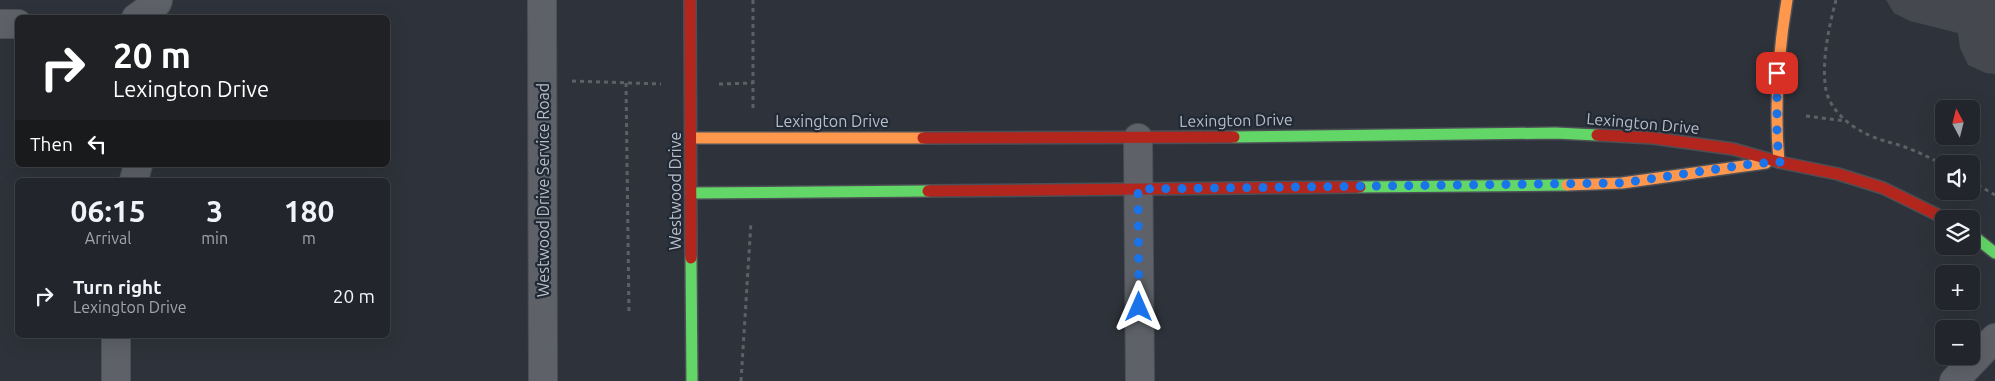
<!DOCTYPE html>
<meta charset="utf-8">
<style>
body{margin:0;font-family:Ubuntu,sans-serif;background:#2a2e34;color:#f1f3f6;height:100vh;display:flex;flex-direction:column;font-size:19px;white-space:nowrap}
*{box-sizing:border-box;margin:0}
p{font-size:16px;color:#a2a5a9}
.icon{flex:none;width:28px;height:28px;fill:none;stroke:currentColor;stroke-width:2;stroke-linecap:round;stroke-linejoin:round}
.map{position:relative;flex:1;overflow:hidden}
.side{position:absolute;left:15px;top:178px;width:375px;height:160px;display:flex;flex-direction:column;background:#22262c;border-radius:8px;box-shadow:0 5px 20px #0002,0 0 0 1px #3f4348}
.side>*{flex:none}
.guide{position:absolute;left:15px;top:15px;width:375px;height:152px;border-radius:8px;box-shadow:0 5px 20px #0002,0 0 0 1px #3f4348;background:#202124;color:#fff;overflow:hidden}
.needle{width:32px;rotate:353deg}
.controls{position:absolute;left:1935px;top:100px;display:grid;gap:10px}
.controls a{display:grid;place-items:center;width:45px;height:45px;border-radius:8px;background:#22262c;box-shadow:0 5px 20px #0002,0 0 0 1px #3f4348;font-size:25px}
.pin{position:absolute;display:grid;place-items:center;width:42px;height:42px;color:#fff;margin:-21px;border-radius:10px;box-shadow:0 2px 8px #0006}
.me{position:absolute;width:55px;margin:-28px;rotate:0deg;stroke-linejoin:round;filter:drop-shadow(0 0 4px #0008)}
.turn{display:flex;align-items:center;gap:18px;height:105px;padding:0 15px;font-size:22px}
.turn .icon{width:65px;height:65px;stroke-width:2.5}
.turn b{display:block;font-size:35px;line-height:42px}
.then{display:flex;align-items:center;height:48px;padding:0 15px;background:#0003;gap:10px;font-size:19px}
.eta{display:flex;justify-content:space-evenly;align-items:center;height:85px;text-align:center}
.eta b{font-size:30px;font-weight:700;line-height:35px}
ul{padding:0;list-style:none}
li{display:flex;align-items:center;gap:15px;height:65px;padding:0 15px}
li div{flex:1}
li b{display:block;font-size:19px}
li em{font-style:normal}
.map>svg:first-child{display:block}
.building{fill:#45494f}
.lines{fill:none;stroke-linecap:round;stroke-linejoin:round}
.street-casing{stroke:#4c4f55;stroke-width:30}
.fast-casing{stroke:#4c4f55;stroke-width:14}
.slow-casing{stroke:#4c4f55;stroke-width:14}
.jam-casing{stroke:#4c4f55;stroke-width:14}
.path{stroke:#5c6166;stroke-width:3;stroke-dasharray:4 4;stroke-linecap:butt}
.street{stroke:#5e6268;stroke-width:28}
.fast{stroke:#63d668;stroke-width:11}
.slow{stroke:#ff974d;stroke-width:11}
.jam{stroke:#b3261e;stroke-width:11}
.route{stroke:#1a73e8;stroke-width:9;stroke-dasharray:0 16.2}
.labels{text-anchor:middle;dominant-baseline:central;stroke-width:4.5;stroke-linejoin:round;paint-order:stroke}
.street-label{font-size:16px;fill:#b9bfca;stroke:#212935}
</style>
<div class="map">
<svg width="1995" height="381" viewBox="0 0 1995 381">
<rect width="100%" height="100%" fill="#2e333b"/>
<path class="building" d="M1886 0H1995V74L1986 73 1968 65 1960 48 1958 33 1910 21 1894 13Z"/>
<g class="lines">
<defs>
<path id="street" d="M542 0 543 381
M136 18 157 3 158 0
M0 24H18
M1138 138 1140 381
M134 180 138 165
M116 381V335
M1954 381 1995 338"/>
<path id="fast" d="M1234 137 1555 133 1597 135
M1360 187 1567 185
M691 193 928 191
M1971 234 1995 253
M691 258 692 381"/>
<path id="slow" d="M691 138H923
M1779 162C1774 107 1778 54 1787 0
M1567 185 1622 183 1766 163"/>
<path id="jam" d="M690 0 691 258
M1597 135 1653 138 1733 149 1779 162 1838 174 1883 188 1946 219
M923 138 1234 137
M928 191 1360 187"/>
</defs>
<use href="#street" class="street-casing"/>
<use href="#fast" class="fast-casing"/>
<use href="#slow" class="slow-casing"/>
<use href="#jam" class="jam-casing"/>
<path class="path" d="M753 0V108
M1836 0C1829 26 1821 63 1826 90 1830 109 1847 124 1863 132 1875 139 1889 142 1902 146 1917 151 1930 158 1944 165
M572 81 661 84
M626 83 629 315
M719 84 753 83
M1806 116 1845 121
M1971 181 1995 195
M741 381 751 222"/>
<use href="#street" class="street"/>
<use href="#fast" class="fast"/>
<use href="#slow" class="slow"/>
<use href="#jam" class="jam"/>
</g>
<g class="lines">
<path class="route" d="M1139 307 1138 189 1622 183 1751 164 1780 162 1777 140V73"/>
</g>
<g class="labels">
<g class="street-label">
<text transform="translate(1236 120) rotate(-1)">Lexington Drive</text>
<text x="832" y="121">Lexington Drive</text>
<text transform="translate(1643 123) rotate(5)">Lexington Drive</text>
<text transform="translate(543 190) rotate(-90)">Westwood Drive Service Road</text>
<text transform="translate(675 191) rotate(-90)">Westwood Drive</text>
</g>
</g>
</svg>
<div class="controls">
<a><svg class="needle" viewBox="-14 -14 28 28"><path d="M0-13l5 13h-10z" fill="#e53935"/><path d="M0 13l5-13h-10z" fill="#a2a5a9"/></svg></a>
<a><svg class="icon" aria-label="sound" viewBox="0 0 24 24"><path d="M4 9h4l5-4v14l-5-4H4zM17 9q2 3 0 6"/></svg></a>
<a><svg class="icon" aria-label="layers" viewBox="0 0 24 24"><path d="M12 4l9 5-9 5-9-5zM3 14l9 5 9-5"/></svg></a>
<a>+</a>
<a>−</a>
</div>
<div class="pin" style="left:1777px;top:73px;background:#d93025"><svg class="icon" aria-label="arrive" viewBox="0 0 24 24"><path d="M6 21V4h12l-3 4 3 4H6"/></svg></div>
<svg class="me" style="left:1139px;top:307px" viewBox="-20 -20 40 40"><path d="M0-17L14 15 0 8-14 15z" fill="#1a73e8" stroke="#fff" stroke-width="4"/></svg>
<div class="guide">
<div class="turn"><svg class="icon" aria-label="right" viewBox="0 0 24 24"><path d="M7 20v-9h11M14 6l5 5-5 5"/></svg><div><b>20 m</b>Lexington Drive</div></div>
<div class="then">Then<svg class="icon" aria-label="left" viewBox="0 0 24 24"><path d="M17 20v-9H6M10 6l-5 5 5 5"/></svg></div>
</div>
<section class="side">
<div class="eta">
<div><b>06:15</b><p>Arrival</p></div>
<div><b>3</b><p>min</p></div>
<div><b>180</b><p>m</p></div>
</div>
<ul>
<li><svg class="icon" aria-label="right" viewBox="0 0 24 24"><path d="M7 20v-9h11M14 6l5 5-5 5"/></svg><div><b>Turn right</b><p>Lexington Drive</p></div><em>20 m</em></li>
</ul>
</section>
</div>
